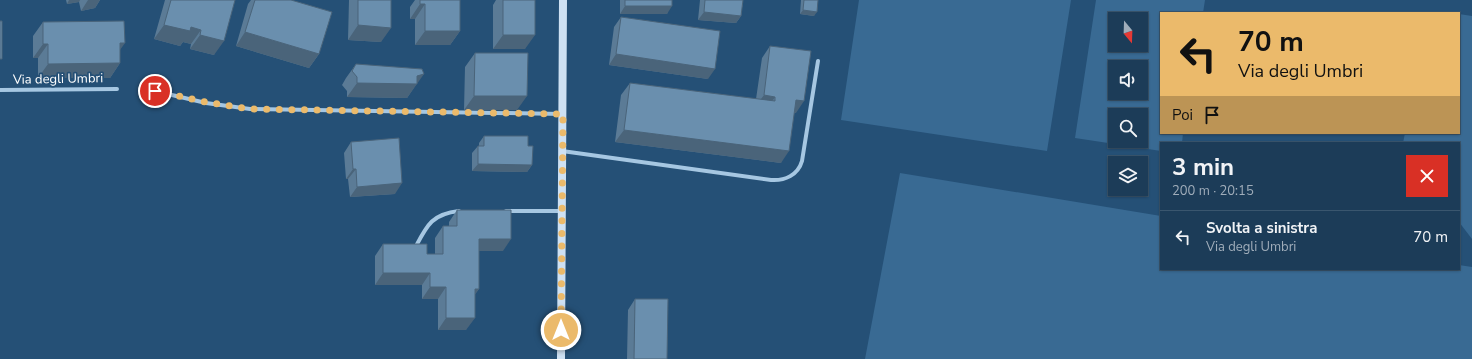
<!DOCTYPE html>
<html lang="it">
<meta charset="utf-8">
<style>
body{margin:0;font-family:"Nunito Sans",sans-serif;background:#294761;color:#f1f3f6;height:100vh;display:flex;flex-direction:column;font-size:15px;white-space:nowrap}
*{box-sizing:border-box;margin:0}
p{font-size:13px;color:#a0adba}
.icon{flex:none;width:22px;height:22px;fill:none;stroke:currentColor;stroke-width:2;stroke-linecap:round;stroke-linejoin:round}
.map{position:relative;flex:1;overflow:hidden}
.side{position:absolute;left:1160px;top:142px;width:300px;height:128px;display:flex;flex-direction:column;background:#1c3c58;border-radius:0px;box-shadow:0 1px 3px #0004,0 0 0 1px #3a566e}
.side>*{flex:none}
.top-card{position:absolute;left:1160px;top:12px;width:300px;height:122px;border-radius:0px;box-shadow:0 1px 3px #0004,0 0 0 1px #3a566e;background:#ebba6b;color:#111;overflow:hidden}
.needle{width:26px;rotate:161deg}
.buttons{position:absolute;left:1108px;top:12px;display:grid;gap:8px}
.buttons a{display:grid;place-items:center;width:40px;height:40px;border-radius:0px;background:#1c3c58;box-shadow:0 1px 3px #0004,0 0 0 1px #3a566e;font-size:20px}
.pin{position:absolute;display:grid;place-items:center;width:34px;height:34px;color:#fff;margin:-17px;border:2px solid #fff;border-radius:50%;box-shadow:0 1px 4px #0007}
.me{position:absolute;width:44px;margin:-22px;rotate:0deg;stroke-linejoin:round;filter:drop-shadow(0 0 3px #0008)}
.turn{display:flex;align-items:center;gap:14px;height:84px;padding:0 12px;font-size:18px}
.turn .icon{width:52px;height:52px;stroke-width:2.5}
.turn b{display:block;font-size:28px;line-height:34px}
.then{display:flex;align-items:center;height:38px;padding:0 12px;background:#0003;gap:8px;font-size:15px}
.round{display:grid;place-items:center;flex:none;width:42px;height:42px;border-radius:0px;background:#294761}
.head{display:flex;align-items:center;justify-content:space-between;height:68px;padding:0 12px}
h1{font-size:24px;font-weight:700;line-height:30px}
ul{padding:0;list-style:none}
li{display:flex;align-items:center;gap:12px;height:52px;padding:0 12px;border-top:1px solid #3a566e}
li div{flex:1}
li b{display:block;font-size:15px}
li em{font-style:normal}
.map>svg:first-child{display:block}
.green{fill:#396a93;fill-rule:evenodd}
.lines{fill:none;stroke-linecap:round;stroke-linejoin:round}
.street{stroke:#a6c7e2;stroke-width:4}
.secondary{stroke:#cee1f3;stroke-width:8}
.wall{fill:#5b7b96}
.shaded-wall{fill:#4a647a}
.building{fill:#6a8fae;stroke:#4a647a}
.route{stroke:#ebba6b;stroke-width:7;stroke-dasharray:0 12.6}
.labels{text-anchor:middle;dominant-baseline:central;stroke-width:3.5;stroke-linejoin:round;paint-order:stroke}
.street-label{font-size:13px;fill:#fff;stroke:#255076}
</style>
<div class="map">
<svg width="1472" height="359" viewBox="0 0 1472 359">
<rect width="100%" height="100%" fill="#255076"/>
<path class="green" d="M859 0H1071L1047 151 841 120Z
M1096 0H1205L1203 13H1161V133H1183L1182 143H1161V151L1075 138ZM1115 19H1141V45H1115ZM1115 67H1141V93H1115ZM1115 115H1141V141H1115Z
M1459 14 1472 16V239L1459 222V143H1403L1405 133H1459Z
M900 173 1161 216V269H1459V265L1472 267V359H865Z"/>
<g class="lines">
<path class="street" d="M142 88 206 103 250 109 563 114
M0 90 117 89
M562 151 771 180C785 181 798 175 802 161L818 61
M506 211H562
M415 248C427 225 432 214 459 211"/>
<path class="secondary" d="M561 359 563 0"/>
</g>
<path class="wall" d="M66 0H100L95 8 81 11 79 2 67 4Z
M165 0H235L214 55 190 49 191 44 183 42 180 46 154 39Z
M251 0H291L319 54 309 68 236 46 248 4Z
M349 0H391L381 42 348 40Z
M415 0H460V31L450 45H415V19H410V7Z
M496 0H535L525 49H493V5Z
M620 0H672L667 14H620Z
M700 0H743L741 16 736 23 698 20Z
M801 0H818L814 16 800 14Z
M621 17 708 79 609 65 614 27Z
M43 22 120 49V63L110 78H38V58H33V36Z
M770 46 796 113H794L781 163 615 142 621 95 630 83 756 99 762 58Z
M475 53 517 110H464L465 67Z
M356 64 417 83 407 98 347 97V91L342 85 346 78Z
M484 136 528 146 532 165 527 172 472 171V153L478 146H479V143Z
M351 142 395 194 350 197 348 179H346L344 153Z
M457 210 503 251H479V289L475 294 466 330H438V299H422V285H375V256L383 244 427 254H435V238L443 226H449V222Z
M635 299 667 359H627L628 310Z"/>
<path class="shaded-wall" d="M69 0H80L79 2 67 4Z
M88 0H100L95 8 81 11Z
M420 4H425L415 19H410Z
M625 6H672L667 14H620Z
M803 10 817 12 814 16 800 14Z
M704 12 741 16 736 23 698 20Z
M164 25 191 27 201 30 191 44 183 42 180 46 154 39Z
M358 25 391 28 381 42 348 40Z
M425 31H460L450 45H415Z
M245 32 319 54 309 68 236 46Z
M200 35 224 41 214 55 190 49Z
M503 35H535L525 49H493Z
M120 43H125L115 57Z
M43 44H48L38 58H33Z
M616 54 715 69 708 79 609 65Z
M120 63 110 78H38L48 64Z
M424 74 407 98 347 97 357 83 417 76Z
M764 95 775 97 767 109 755 107Z
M474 96H527L517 110H464Z
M796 100 804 101 796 113 788 112Z
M624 130 789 151 781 163 615 142Z
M1390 133H1402L1400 135Z
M478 164 532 165 527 172 472 171Z
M353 169H356L348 179H346Z
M402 183 395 194 350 197 357 187Z
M479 239H511L503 251H470Z
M383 273H430L422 285H375Z
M430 287H446L438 299H422Z
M475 289H479L470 301Z
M446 318H475L466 330H438Z"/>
<path class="building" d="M171 0H235L224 41 200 35 201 30 191 27 190 31 164 25Z
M255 0H291L332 12 319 54 245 32Z
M358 0H391V28L358 25Z
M420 0H460V31H425V4H420Z
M503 0H535V35H503Z
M625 0H672V6H625Z
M705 0H743L741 16 704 12Z
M804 0H818L817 12 803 10Z
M621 17 720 31 715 69 616 54Z
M0 21H2V59H0Z
M124 21 125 43H120V63L48 64V44H43V22Z
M770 46 811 51 804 101 796 100 789 151 624 130 630 83 775 101V97L764 95Z
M475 53H528L527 96H474Z
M356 64 422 69 424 74 417 76V84L357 83V77L352 71Z
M484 136H528V146H533L532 165 478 164V146H484Z
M399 138 402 183 357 187 356 169H353L351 142Z
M457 210H511V239H479V289H475V318H446V287H430V273H383V244H427V254H443V226H457Z
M635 299H668L667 359H634Z"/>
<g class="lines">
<path class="route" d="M155 91 206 102 250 109 563 114 561 330"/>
</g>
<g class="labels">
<g class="street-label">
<text transform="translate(58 79) rotate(-1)">Via degli Umbri</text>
</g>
</g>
</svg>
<div class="buttons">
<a><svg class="needle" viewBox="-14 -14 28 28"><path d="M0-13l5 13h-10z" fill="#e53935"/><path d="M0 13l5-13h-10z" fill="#a0adba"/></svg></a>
<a><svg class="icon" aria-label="sound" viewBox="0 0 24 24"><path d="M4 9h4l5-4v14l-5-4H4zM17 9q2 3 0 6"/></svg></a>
<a><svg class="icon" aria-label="search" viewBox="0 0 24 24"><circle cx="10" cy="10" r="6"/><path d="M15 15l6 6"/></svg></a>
<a><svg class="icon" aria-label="layers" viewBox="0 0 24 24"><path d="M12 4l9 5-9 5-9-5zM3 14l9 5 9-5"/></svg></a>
</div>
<div class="pin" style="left:155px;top:91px;background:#d93025"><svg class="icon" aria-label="arrive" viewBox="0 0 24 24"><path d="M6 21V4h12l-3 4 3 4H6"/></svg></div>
<svg class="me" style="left:561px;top:330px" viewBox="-20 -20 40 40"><circle r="17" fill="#ebba6b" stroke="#fff" stroke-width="3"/><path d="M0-11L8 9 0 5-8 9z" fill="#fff"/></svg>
<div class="top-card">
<div class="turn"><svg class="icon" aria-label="left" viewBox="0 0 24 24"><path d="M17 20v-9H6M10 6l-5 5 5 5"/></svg><div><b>70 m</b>Via degli Umbri</div></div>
<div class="then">Poi<svg class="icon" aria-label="arrive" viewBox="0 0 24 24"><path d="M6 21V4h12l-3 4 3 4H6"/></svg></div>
</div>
<section class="side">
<div class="head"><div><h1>3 min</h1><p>200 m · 20:15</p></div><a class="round" style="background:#d93025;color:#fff"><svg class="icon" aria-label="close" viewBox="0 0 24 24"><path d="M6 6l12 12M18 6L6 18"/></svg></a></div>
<ul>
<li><svg class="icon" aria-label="left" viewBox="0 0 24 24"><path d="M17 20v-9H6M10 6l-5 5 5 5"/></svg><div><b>Svolta a sinistra</b><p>Via degli Umbri</p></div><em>70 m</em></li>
</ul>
</section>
</div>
